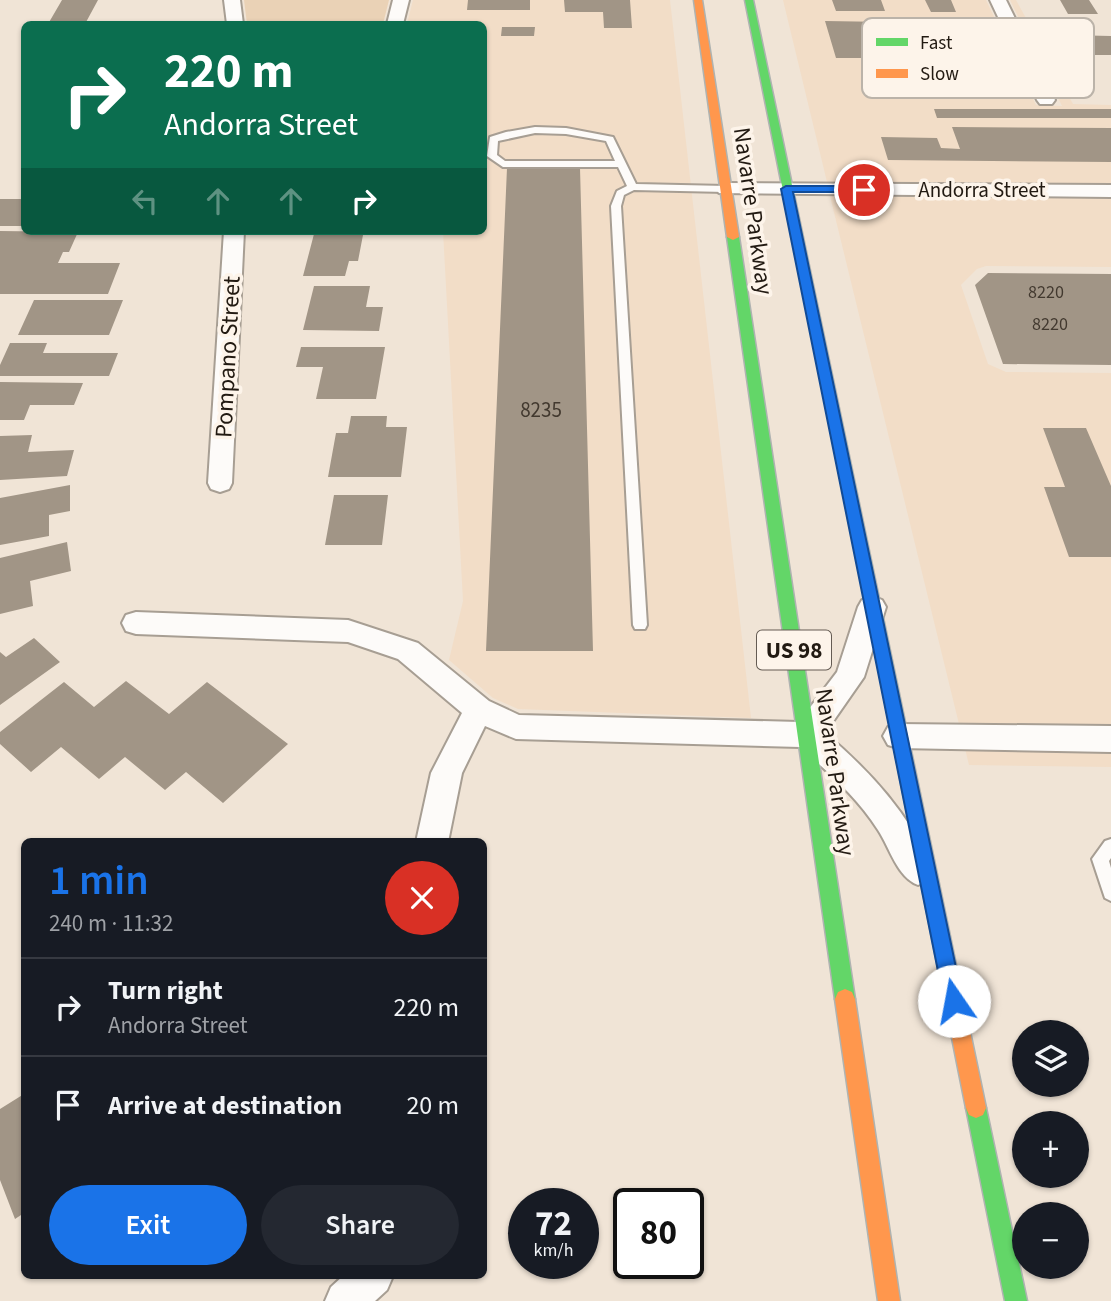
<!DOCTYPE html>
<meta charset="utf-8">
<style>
body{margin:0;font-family:"Source Sans 3",sans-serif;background:#242831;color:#f1f3f6;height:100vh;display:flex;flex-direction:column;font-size:26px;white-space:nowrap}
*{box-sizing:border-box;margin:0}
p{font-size:23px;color:#9ea1a6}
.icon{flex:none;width:38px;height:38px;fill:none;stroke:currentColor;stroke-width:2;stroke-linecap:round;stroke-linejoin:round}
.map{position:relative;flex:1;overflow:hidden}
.drawer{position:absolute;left:21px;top:838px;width:466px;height:441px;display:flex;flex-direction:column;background:#171b24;border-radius:10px;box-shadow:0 2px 5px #0004}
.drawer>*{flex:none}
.hud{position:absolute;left:21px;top:21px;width:466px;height:214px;border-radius:10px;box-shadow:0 2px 5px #0004;background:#0b6e4f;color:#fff;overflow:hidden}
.tools{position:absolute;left:1012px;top:1020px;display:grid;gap:14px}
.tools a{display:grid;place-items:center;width:77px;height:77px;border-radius:50%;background:#171b24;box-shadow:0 2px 5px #0004;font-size:35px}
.speed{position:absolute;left:508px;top:1188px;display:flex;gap:14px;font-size:35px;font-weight:700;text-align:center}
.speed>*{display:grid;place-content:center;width:91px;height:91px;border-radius:50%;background:#171b24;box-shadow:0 2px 5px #0004;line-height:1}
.speed small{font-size:18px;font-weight:400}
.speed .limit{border:4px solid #111;border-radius:10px;background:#fff;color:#111}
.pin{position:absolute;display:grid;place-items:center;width:60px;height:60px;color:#fff;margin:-30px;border:4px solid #fff;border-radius:50%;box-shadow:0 2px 7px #0007}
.me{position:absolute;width:77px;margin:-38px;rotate:348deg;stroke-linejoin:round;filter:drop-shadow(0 0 5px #0008)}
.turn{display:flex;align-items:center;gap:24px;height:147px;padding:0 28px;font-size:32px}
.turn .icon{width:91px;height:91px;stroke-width:2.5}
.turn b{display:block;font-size:49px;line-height:60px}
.lanes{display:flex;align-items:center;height:66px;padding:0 28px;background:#0003;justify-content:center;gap:35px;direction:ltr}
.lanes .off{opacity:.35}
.round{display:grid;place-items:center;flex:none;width:74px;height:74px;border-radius:37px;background:#242831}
.summary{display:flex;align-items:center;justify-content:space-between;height:119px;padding:0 28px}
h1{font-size:42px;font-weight:600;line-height:52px;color:#1a73e8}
.action{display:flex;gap:14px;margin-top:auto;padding:14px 28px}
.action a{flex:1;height:80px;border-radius:42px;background:#1a73e8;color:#fff;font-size:28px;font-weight:600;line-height:80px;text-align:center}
.action a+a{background:#242831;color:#f1f3f6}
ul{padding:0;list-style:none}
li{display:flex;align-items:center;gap:21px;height:98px;padding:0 28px;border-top:2px solid #363941}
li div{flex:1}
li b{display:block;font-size:26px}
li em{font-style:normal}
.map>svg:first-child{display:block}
.built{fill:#f2ddc7}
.green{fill:#ead2b6}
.building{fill:#a19586}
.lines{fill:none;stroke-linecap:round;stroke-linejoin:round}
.lane-casing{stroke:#a79e93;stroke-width:4}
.street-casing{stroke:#a79e93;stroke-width:4}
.fast-casing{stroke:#afb3b1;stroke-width:3}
.slow-casing{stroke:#afb3b1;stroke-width:3}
.lane{fill:#fdfbf9;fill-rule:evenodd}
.street{fill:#fdfbf9;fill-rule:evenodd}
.fast{fill:#63d668;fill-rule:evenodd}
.slow{fill:#ff974d;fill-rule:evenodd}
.route{fill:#1a73e8;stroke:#114b97;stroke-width:2}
.labels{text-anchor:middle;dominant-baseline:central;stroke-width:7;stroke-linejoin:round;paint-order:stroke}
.far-number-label{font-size:18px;fill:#42392f}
.far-street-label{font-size:21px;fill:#221a12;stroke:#fdf4ea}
.number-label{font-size:21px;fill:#42392f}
.shield{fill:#fdf4ea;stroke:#645b53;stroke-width:2}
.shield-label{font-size:23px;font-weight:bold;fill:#221a12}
.street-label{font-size:24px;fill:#221a12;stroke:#fdf4ea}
.key{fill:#fdf4ea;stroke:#bbb3a9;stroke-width:2}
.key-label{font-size:19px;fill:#221a12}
</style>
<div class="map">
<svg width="1111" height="1301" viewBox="0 0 1111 1301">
<rect width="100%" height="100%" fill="#f0e4d6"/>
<path class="built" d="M413 0H670L751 718 518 709 493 698 449 660 463 601 443 231H483V24H407Z
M783 0H986L1036 105 1062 106 1010 0H1016L1073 104 1111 105V184L827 182Z
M830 196 1111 198V267L986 266 977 269 961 285 988 364 1006 372 1111 373V767L969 765Z"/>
<path class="green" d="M244 0H389L383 24H247Z"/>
<path class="building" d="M62 0H98L85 24H48Z
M468 0H530V10H467Z
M564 0H630L632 28H604L603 12H565Z
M832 0H881L885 11H836Z
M925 0H951L956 12H931Z
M1060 0H1089L1098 14H1068Z
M825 21 888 22 891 31H952L965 58H836Z
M502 27H535L534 36H501Z
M1067 35 1111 36V55H1078Z
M934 109H1111V118H937Z
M952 127 1111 128V162L888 160 881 137 937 138 941 148 960 149Z
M507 168H580L593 651H486Z
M0 199H24V226H0Z
M0 231 78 232 69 252H63L58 263H120L108 294H0Z
M314 234 363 235 358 261H349L345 276H303Z
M988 273 1111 274V365L1003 364 975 285Z
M314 286H370L366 307H383L379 331 303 330Z
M34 300H123L109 335H18Z
M10 343H47L43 353H118L109 376H0V365Z
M301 347H385L376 399H316L323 367H296Z
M0 382 83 383 74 405H30L24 420H0Z
M351 416H387L386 427H407L401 477H328L336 433H348Z
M1043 428H1086L1111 486V557H1069L1044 487H1065Z
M32 435 28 452 74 450 67 476 0 480V436Z
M70 485V511L49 515V536L0 545V498Z
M334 495H388L382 545H325Z
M67 542 71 571 30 581 33 606 0 614V558Z
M34 638 60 662 0 705V652L6 657Z
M126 681 169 714 207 682 288 744 223 803 186 772 165 790 125 757 99 779 61 747 31 772 0 744V732L64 682 94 707Z
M24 1094V1213L15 1219 0 1180V1109Z"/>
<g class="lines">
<defs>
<path id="lane" d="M535 127 566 128 613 137 636 184 726 186 731 189 726 192 634 190 624 195 621 206 647 625 645 629H635L633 625 611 206 617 191 627 186 618 167H503L487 156 490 137 506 132ZM535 133 566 134 606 141 615 161H505L497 155 498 141Z
M1111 839V858L1109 861 1111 868V901L1105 898 1092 859 1105 841Z"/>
<path id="street" d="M224 0H240L243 24H227Z
M393 0H409L403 24H387Z
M990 0H1006L1055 100 1052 104H1040L1037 100Z
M726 183 1111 185V197L719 193 716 189Z
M224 231H244L232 483 229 489 220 492 211 489 208 483Z
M872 596 882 600 886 607 864 677 825 733C871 772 909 814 934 870L929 880 918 885C897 877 890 848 878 830 857 797 829 773 800 747L516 739 485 726 462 773 448 842H416L431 773 462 713 398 659 348 642 136 634 126 631 122 623 126 615 136 612 348 620 418 643 489 701 519 715 799 722 837 672 858 607 862 600Z
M898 724 1111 726V752L898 748 888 745 883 736 888 727Z
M343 1276H393L387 1290 375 1301H325L331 1287Z"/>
<path id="fast" d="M745 0H753L906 727 904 732 898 734 892 732 890 727Z
M733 234 739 237 855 999 852 1006 845 1009 838 1006 835 999 727 237Z
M976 1098 983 1101 986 1108 1027 1301H1005L966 1108 969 1101Z"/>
<path id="slow" d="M694 0H702L739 237 733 240 727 237Z
M898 720 904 722 906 727 986 1108 983 1115 976 1118 969 1115 966 1108 890 727 892 722Z
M845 989 852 992 855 999 900 1301H878L835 999 838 992Z"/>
</defs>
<use href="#lane" class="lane-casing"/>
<use href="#street" class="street-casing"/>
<use href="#fast" class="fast-casing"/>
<use href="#slow" class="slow-casing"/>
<use href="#lane" class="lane"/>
<use href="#street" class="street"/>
<use href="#fast" class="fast"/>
<use href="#slow" class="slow"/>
</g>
<path class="route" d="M864 186 868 187V192H793L963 1001 961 1008 954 1011 947 1008 944 1001 781 189 786 186Z"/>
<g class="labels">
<g class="far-number-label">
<text x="1046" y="292">8220</text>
<text x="1050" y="324">8220</text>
</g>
<g class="far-street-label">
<text x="982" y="190">Andorra Street</text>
</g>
<g class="number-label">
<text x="541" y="410">8235</text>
</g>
<rect class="shield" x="757" y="630.5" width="74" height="39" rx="5"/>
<g class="shield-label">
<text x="794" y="650">US 98</text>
</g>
<g class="street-label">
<text transform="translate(753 211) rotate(82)">Navarre Parkway</text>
<text transform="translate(228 357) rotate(-87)">Pompano Street</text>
<text transform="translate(835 772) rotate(82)">Navarre Parkway</text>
</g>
</g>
<rect x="862" y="18" width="232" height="80" rx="10" class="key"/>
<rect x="876" y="38" width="32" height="8" fill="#63d668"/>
<rect x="876" y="69" width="32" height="9" fill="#ff974d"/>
<g class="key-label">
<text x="920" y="49">Fast</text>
<text x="920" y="80">Slow</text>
</g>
</svg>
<div class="tools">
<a><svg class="icon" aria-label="layers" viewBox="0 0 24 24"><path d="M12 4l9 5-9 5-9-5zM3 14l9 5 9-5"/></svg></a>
<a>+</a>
<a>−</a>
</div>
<div class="speed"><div>72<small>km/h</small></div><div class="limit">80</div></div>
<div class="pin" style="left:864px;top:190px;background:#d93025"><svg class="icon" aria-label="arrive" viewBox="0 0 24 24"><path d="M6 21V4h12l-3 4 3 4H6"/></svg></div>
<svg class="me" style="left:954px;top:1001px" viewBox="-20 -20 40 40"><circle r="19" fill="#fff"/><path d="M0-13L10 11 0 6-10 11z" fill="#1a73e8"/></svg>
<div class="hud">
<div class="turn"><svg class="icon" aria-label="right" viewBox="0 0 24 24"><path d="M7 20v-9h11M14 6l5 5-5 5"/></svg><div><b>220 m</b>Andorra Street</div></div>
<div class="lanes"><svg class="icon off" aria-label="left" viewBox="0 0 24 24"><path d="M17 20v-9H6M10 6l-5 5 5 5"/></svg><svg class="icon off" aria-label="ahead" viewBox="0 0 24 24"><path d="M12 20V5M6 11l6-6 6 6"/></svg><svg class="icon off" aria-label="ahead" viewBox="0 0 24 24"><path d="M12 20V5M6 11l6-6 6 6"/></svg><svg class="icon" aria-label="right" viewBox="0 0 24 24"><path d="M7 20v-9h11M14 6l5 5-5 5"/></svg></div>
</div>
<section class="drawer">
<div class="summary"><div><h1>1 min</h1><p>240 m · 11:32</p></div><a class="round" style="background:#d93025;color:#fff"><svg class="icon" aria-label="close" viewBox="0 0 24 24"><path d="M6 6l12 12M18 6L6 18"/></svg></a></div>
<ul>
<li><svg class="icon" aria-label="right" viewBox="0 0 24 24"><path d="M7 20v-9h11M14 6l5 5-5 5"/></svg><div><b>Turn right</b><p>Andorra Street</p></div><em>220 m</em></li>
<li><svg class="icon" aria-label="arrive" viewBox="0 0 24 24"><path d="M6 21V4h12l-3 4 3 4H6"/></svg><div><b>Arrive at destination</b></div><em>20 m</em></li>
</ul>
<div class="action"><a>Exit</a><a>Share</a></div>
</section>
</div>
